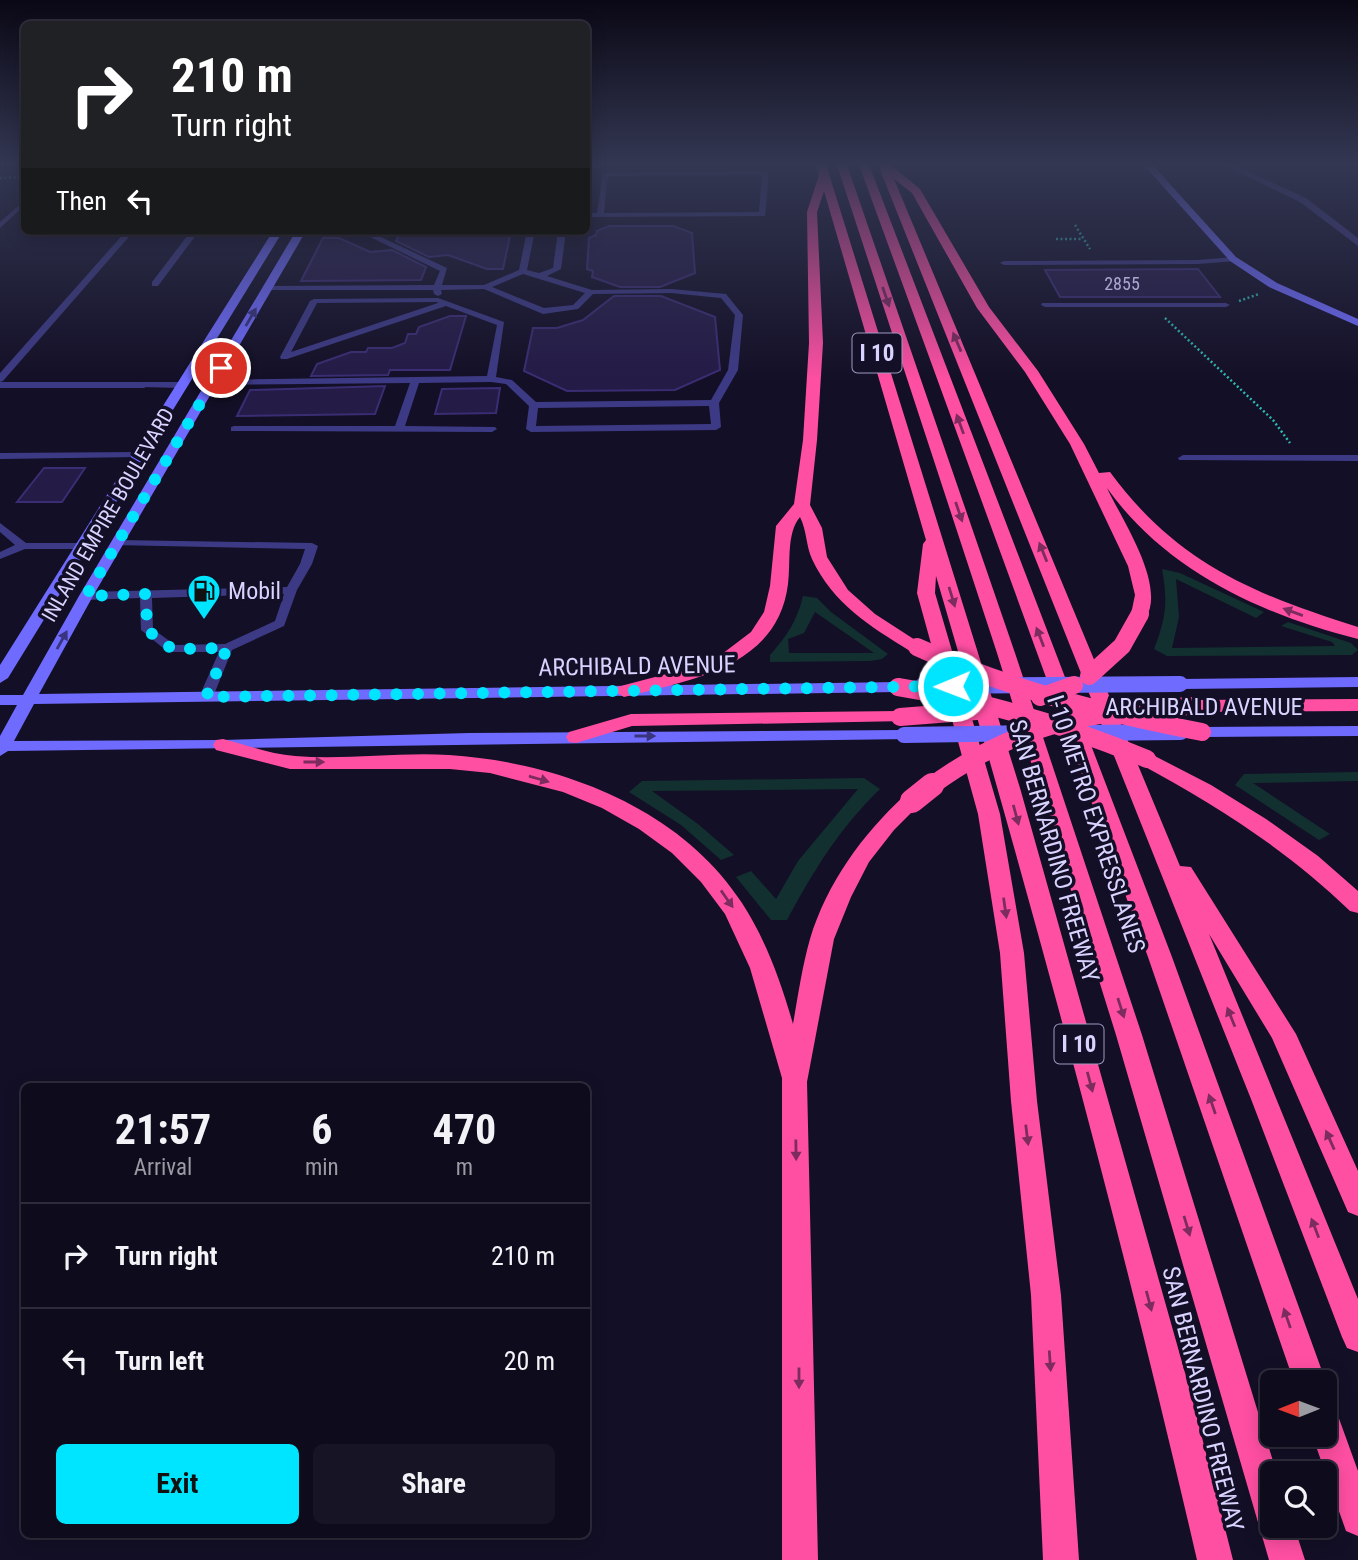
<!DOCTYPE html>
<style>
body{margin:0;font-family:"Roboto Condensed",sans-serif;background:#171425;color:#f1f3f6;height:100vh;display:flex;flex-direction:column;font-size:26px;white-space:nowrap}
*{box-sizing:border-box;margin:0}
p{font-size:23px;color:#9b9ba3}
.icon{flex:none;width:38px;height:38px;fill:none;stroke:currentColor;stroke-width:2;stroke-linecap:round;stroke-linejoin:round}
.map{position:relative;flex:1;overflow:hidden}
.panel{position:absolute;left:21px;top:1083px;width:569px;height:455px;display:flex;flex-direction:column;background:#0e0b1c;border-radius:10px;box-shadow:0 4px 18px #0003,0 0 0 2px #2e2b3b}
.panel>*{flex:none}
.guide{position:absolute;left:21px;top:21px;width:569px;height:214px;border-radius:10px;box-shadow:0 4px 18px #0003,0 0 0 2px #2e2b3b;background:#202124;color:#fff;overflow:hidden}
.needle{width:46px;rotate:269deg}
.tools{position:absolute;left:1260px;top:1370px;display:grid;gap:14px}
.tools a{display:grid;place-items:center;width:77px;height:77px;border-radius:10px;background:#0e0b1c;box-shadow:0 4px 18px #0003,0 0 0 2px #2e2b3b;font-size:35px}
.pin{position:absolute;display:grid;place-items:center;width:60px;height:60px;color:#fff;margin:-30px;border:4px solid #fff;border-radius:50%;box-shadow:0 2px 7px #0007}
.me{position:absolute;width:77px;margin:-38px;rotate:269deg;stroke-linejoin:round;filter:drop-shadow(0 0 5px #0008)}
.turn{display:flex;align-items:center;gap:24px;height:147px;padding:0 35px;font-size:32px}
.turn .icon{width:91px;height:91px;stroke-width:2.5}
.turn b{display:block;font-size:49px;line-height:60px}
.then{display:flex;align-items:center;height:66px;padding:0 35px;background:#0003;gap:14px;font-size:26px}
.eta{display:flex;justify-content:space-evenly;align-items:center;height:119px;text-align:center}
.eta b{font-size:42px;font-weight:700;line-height:49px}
.action{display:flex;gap:14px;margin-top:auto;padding:14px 35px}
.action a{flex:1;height:80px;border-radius:10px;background:#00e5ff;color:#111;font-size:28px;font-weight:700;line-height:80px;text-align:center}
.action a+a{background:#171425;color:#f1f3f6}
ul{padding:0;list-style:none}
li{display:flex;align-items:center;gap:21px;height:105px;padding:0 35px;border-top:2px solid #2e2b3b}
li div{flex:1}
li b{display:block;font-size:26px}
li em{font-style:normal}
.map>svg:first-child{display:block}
.green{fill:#12302f;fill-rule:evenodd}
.building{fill:#241b47;stroke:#3b2d73;stroke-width:2}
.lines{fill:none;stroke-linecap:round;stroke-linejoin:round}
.path{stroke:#2fb8b0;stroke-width:2.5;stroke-dasharray:2 2.5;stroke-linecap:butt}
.service{fill:#3d3a85;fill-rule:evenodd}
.minor{fill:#3d3a85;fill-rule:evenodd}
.secondary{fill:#6f6bff;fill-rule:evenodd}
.motorway{fill:#ff4fa3;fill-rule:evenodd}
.secondary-bridge{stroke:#6f6bff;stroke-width:16}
.motorway-bridge-far1{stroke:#ff4fa3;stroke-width:18}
.motorway-bridge{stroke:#ff4fa3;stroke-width:24}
.oneway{fill:#7d2c5e}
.oneway2{fill:#38347d}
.route{stroke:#00e5ff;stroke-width:12;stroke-dasharray:0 21.6}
.labels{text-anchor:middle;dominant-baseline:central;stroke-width:7;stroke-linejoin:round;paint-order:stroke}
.far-number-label{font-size:18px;fill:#aca6d1}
.far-street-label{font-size:21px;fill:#d9d4ff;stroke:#130f26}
.shield{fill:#130f26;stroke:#9e99be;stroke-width:2}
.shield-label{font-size:23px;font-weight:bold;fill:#d9d4ff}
.poi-label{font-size:24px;fill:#d9d4ff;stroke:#130f26;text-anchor:start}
.street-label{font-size:24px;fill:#d9d4ff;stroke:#130f26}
</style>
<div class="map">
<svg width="1358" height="1560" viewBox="0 0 1358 1560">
<rect width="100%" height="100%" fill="#130f26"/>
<path class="green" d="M1162 569 1180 573 1264 612 1256 618 1176 579 1179 617 1172 648 1335 646 1332 642 1281 626 1288 622 1351 643 1358 650 1352 655 1167 656 1154 649C1166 618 1168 602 1162 569Z
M803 596 817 598 831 612 888 654 882 659 870 661 770 662V655C787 636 797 621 803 596ZM815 612 874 653H789L788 639 804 633Z
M1358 772V781L1253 783 1330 834 1319 840 1235 785 1244 774Z
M864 778 880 789C839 829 814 870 787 920H771L736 877 751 871 776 899 798 861 858 789 652 791 698 824 734 855 721 860 681 825 629 792 642 781Z"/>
<path class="building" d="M609 226H673L692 233 695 273 660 287H620L592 277 593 271 587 269 589 238 596 235 597 231Z
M401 231H511L503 269H487L448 255 429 257 396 241Z
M323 238H339L370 252 392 250 426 267 421 280 301 281Z
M1198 269 1220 297H1060L1045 270Z
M614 296H661L715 317 720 370 675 390 567 391 524 371 533 328H557L583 320Z
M450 316H466L450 370H390L388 375 311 376 317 364 351 352H366L368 348H392L405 343 408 334H416L419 327Z
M385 386 375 414 237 416 250 390Z
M500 388 496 413 435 414 442 389Z
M44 468H85L62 502H17Z"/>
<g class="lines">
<path class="path" d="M0 178 24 177
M1075 225 1090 249
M1056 239H1083
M1239 301 1259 294
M1165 318 1273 420 1290 443"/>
<path class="service" d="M1358 162V165L1225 166 1222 164Z
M586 164 609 166 586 168Z
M766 171 769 173 765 216 586 217V213H597L603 173ZM762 175 759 212 604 213 608 176Z
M24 201V206L0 228V222Z
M126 231H134L3 381 0 382V373Z
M191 231H199L158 286H152V282Z
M358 231H368L447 268 442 285H484L519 270 527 231H535L527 270 539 273 553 268 558 231H566L561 269 547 276 592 290 671 289 726 294 743 315 738 370 719 403 721 427 716 430 531 432 526 429 529 406 506 384 491 382 419 383 405 426 495 427 497 429 492 432 231 431V427L234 426H395L410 383 212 385 209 384V380L487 376 497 325 446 306 287 359H281L280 357 310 301 314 299 438 298 504 322 496 377 512 380 536 402 711 400 728 370 735 315 721 298 671 293 593 294 578 309 543 314 484 289 441 290 442 294 438 296 434 294 433 290H267L263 288 267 286 434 285 440 271ZM523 274 585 293 573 305 544 308 492 287ZM317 303 437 302 438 303 291 352ZM709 406 711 424 536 426 538 408Z
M1233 257H1236V261L1198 264 1004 265 1000 263 1004 261 1198 260Z
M1042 303H1226L1230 305 1226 307H1045L1041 305Z
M0 382H144L149 385 144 388H0Z
M137 452 141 453V457L0 459V453Z
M1183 455H1358V461L1179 460 1178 458Z
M0 523 26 543H83L89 546 83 549H25L0 559V552L15 545 0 532Z
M118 540 312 543 318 546 312 564 297 590 284 626 232 650 213 697 206 701 199 697 219 652H168L141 630 140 598 86 600 80 596 86 592 287 587 300 564 305 549 114 545V541ZM284 594 275 621 225 644 175 645 153 629 152 598Z"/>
<path class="minor" d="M1217 162H1228L1306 198 1358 238V246L1300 202Z
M144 382H181L187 385 181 388 140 387V383Z"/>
<path class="secondary" d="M1141 162H1150L1236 257 1277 283 1358 319V326L1269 287 1230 261Z
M273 231H283L8 678 0 683V665Z
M296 231H306L93 596 39 694 898 682 906 687 898 692 34 704 14 741 223 740 469 733 904 730 910 731 912 735 910 739 8 751 0 756V736L17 705H0V695H23L79 596Z
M1358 677V687L1180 689 1172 684 1180 679Z
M1358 726V736L1202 737 1194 732 1202 727Z"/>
<path class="motorway" d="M815 162H825L829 174 1020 788 1191 1394 1233 1560H1197C1121 1230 1032 902 936 576L935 593 1000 814 1024 953 1037 1101 1061 1295 1079 1560H1043L1031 1295 1011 1101 1000 953 978 814 917 593 923 544 926 540 824 191 817 212 823 343 817 440 810 505 822 528 827 557 848 590 875 614 926 647 917 653 910 651C870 626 833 604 812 559 806 546 807 531 800 517 786 534 791 562 788 584 778 667 691 680 624 697L614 691 617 687 693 667 722 654 751 632 764 612 770 586 776 526 794 504 803 440 809 343 807 212 819 175Z
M836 162H846L1015 653 1142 1035 1277 1474H1272V1526H1294L1305 1560H1269L1116 1035 997 653Z
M858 162H868L1172 957 1326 1382 1325 1385V1382H1294L1148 957Z
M877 162H887L920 189 989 307 1038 371 1084 444 1099 473 1110 472C1177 563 1253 594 1358 627V639C1262 615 1165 570 1107 488 1122 520 1166 584 1146 618H1134L1131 614 1135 595 1128 566 1070 444 1025 372 977 308 912 193 894 179 1180 866 1191 867 1296 1034 1358 1171V1216L1348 1212 1272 1038 1209 934 1358 1299V1352L1347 1348 1342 1337 1251 1099Z
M1358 699V711L1191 712 1184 710 1181 706 1184 702 1191 700Z
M900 711 907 713 910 717 907 721 632 726 576 743 569 742 566 737 569 732 631 714Z
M223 739C247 745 270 754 295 756 346 760 398 752 449 755 558 762 680 807 742 903 766 940 781 982 793 1024 798 996 802 967 810 939 827 883 862 835 904 796H920L923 801 894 830 869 862 851 897 834 939 807 1082 818 1560H782V1078L750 968 725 914 701 882 672 853 639 829 602 808 563 792 490 773 450 769H290L216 750 213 745 216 740Z
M1147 752 1211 785 1266 819 1318 856 1358 891V913L1350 911C1287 850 1216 805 1140 764L1137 759 1140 754Z
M1325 1409 1337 1413 1358 1471V1536L1346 1531 1312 1435H1325Z"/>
<path class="secondary-bridge" d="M922 686 1180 684
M1083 733 1181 732
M904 735 1027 733"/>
<path class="motorway-bridge-far1" d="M917 647C1008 689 1103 713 1202 732
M1089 676 1122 646 1140 614
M898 687C985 701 1066 725 1147 759
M1040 697 1074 685
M900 717 989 710
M930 787C1015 724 1087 712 1191 706"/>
<path class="motorway-bridge" d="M912 801 932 785"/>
</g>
<defs><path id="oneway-solid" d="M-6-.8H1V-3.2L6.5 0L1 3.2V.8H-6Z" transform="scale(1.75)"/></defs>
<g class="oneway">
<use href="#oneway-solid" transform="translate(886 297) rotate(71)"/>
<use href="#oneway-solid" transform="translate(957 342) rotate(-113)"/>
<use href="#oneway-solid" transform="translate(960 424) rotate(-110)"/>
<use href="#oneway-solid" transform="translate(959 512) rotate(71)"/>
<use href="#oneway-solid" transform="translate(1043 552) rotate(-112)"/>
<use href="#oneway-solid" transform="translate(952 597) rotate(73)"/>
<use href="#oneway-solid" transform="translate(1293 612) rotate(-160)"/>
<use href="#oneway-solid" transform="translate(1040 637) rotate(-111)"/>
<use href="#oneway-solid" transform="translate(314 762)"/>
<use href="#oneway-solid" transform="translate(539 779) rotate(16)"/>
<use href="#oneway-solid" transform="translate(1016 815) rotate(75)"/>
<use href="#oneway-solid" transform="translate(727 899) rotate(55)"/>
<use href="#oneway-solid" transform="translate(1005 908) rotate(82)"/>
<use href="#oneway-solid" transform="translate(1121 1008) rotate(72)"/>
<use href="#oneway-solid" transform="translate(1231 1017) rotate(-112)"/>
<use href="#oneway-solid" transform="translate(1090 1082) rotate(75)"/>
<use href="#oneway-solid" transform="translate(1212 1104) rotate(-109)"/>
<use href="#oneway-solid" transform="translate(1027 1135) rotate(83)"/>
<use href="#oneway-solid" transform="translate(1330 1140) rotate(-114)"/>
<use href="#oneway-solid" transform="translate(796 1150) rotate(89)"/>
<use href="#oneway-solid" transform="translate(1187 1226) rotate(73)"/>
<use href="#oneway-solid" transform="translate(1315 1228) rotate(-111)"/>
<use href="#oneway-solid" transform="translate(1149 1301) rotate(75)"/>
<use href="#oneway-solid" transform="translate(1287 1318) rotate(-109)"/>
<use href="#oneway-solid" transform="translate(1050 1361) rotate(86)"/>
<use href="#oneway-solid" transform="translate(799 1378) rotate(90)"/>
</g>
<g class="oneway2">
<use href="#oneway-solid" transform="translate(251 317) rotate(-60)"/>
<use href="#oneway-solid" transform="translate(62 640) rotate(-61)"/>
<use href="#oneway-solid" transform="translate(645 736)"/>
</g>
<linearGradient id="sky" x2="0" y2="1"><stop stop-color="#0a0815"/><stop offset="0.43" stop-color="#333752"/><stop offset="1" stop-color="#333752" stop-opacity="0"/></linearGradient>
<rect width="1358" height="381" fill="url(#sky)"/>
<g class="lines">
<path class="route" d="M221 368 86 596 146 594 147 630 172 649 227 648 206 697 953 686"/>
</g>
<defs>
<symbol id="fuel-pin" viewBox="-11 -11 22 30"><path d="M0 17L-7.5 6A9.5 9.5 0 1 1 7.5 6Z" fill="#00e5ff" stroke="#130f26"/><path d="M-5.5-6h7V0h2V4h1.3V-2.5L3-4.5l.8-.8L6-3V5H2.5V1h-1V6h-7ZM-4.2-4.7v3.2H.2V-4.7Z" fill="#111"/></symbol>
</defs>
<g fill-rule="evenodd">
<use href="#fuel-pin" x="185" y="572" width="38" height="52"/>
</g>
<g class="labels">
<g class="far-number-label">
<text x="1122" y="283">2855</text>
</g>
<g class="far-street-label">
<text transform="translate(108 515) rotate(-60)">INLAND EMPIRE BOULEVARD</text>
</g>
<g class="shield">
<rect x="852.5" y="333.5" width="49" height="39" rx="5"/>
<rect x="1054.5" y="1024.5" width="49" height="39" rx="5"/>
</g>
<g class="shield-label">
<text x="877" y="353">I 10</text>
<text x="1079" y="1044">I 10</text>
</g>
<g class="poi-label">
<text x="228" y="591">Mobil</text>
</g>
<g class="street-label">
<text transform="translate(637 666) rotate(-1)">ARCHIBALD AVENUE</text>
<text x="1204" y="707">ARCHIBALD AVENUE</text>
<text transform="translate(1096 824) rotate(72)">I-10 METRO EXPRESSLANES</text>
<text transform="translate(1054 851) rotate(74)">SAN BERNARDINO FREEWAY</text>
<text transform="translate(1203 1399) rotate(76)">SAN BERNARDINO FREEWAY</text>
</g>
</g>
</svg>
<div class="tools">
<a><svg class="needle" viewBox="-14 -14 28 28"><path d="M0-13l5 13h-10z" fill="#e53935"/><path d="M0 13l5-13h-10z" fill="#9b9ba3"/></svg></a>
<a><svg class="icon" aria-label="search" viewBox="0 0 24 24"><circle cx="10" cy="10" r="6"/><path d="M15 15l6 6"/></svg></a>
</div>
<div class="pin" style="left:221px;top:368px;background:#d93025"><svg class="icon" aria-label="arrive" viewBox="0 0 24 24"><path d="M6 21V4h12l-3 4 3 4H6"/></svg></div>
<svg class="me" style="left:953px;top:686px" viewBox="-20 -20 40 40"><circle r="17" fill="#00e5ff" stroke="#fff" stroke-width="3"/><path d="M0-11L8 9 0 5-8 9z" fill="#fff"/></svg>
<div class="guide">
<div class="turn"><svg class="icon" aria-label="right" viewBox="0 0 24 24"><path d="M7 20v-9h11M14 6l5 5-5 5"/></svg><div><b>210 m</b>Turn right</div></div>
<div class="then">Then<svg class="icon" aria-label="left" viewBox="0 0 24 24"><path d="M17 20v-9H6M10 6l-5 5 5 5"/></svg></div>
</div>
<section class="panel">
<div class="eta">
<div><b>21:57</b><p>Arrival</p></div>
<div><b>6</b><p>min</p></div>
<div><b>470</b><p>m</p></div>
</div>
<ul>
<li><svg class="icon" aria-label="right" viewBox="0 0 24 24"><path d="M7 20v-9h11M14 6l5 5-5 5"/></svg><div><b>Turn right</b></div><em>210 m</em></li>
<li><svg class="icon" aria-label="left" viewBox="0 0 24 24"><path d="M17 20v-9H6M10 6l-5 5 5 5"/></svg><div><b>Turn left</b></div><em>20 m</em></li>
</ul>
<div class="action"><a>Exit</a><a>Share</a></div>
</section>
</div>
